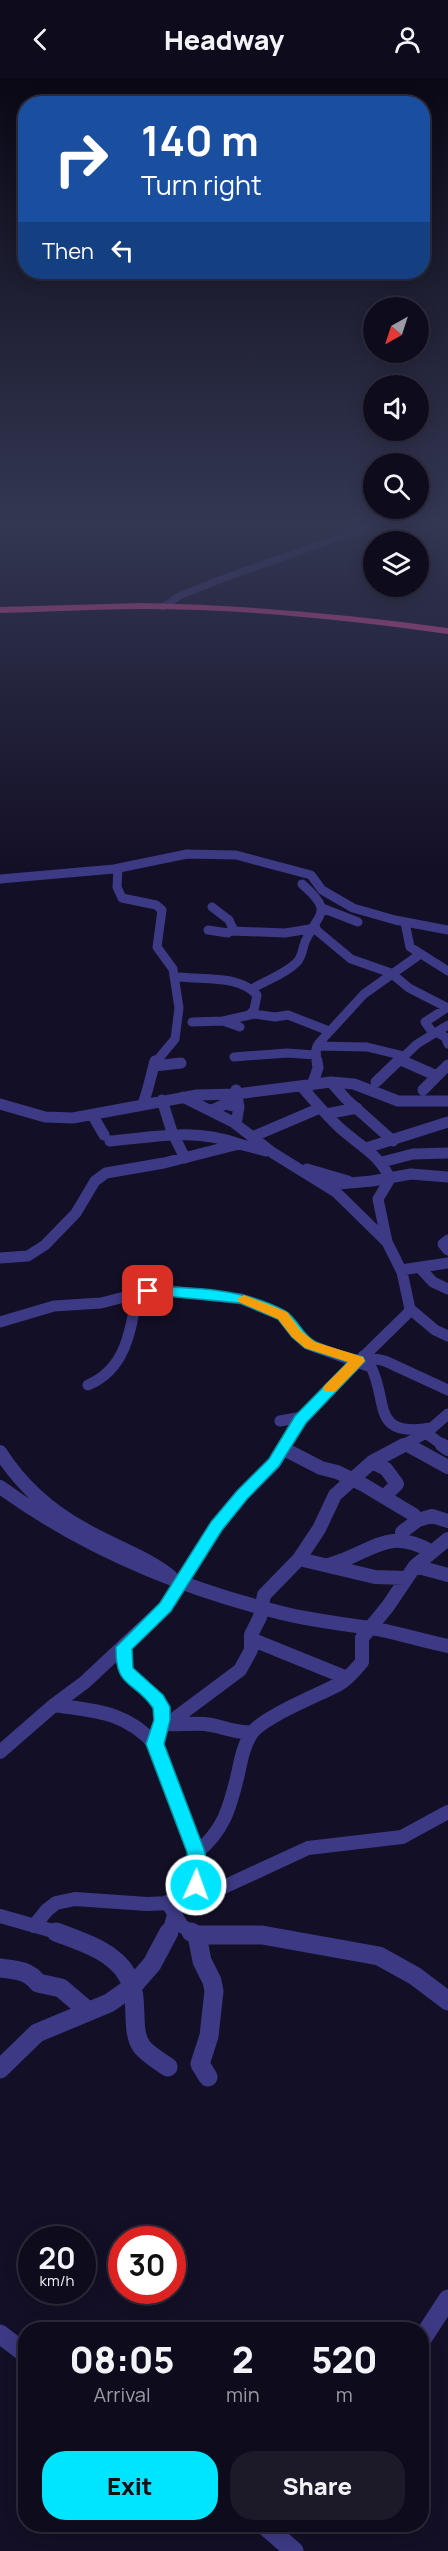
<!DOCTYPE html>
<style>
body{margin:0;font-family:Manrope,sans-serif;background:#1c1929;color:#f1f3f6;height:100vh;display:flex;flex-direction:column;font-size:22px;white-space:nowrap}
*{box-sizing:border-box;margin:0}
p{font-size:20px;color:#9b9ba3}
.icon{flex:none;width:33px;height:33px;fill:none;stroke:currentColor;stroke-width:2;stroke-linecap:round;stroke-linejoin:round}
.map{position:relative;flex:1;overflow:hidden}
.panel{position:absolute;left:18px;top:2244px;width:411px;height:210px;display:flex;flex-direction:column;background:#0e0b1c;border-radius:24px;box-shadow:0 3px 15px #0003,0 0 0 2px #2e2b3b}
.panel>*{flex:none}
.hud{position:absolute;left:18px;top:18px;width:412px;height:183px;border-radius:24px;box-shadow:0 3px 15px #0003,0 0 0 2px #2e2b3b;background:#1a4fa0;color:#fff;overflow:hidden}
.needle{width:39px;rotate:219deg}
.tools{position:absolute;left:363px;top:219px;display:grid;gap:12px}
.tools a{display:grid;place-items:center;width:66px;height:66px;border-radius:50%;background:#0e0b1c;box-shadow:0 3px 15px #0003,0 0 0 2px #2e2b3b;font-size:30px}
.speed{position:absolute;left:18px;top:2148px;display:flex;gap:12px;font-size:30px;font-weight:700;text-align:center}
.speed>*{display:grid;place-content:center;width:78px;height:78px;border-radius:50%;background:#0e0b1c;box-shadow:0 3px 15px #0003,0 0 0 2px #2e2b3b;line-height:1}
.speed small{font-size:15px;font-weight:400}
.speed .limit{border:9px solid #d22;background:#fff;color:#111}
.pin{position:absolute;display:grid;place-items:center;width:51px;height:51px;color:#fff;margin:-26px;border-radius:12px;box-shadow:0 3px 9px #0006}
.me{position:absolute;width:66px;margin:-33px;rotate:2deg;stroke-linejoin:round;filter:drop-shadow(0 0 4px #0008)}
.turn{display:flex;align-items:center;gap:21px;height:126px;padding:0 24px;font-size:27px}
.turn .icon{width:78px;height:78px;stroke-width:2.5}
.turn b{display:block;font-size:42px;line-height:51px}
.then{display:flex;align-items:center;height:57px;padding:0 24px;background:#0003;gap:12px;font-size:22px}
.eta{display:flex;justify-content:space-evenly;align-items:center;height:102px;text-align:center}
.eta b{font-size:36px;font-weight:800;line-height:42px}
.button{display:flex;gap:12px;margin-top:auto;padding:12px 24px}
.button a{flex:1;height:69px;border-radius:24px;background:#00e5ff;color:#111;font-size:24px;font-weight:800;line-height:69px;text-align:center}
.button a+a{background:#1c1929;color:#f1f3f6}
header{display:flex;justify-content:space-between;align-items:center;height:78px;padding:0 24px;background:#0e0b1c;font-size:27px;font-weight:800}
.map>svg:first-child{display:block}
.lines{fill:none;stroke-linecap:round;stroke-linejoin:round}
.minor-far4{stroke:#3d3a85;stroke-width:7}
.minor-far3{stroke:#3d3a85;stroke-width:9}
.minor-far2{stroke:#3d3a85;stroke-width:11}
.minor-far1{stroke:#3d3a85;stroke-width:14}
.minor{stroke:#3d3a85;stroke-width:19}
.highway{fill:#ff4fa3;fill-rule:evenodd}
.route{fill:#00e5ff;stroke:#0095a6;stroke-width:1.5}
.slow{fill:#f59e0b}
</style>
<header><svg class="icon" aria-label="back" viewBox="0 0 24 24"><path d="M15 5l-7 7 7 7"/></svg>Headway<svg class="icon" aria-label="person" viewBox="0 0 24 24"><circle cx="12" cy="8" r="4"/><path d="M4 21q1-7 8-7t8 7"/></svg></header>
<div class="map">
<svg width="448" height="2473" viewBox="0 0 448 2473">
<rect width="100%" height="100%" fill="#130f26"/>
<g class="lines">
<path class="minor-far4" d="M163 529 179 518 219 502 379 445"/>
<path class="minor-far3" d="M118 790 117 809 122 820 156 827 162 832 157 869 173 891 179 930 175 961 155 985
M0 801 114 791 187 776 236 777 311 797 322 812 353 830 395 842 448 852
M322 830 358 844
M405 845 410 869 448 893
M315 851 351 881 391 895 409 910 448 930
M208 852 228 855 233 851 229 842 212 829
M232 853 285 855 316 850
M180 899C205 902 239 897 257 917L254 932 250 936
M252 911C266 902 284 897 296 885 302 880 302 872 305 864 318 834 335 835 302 806
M223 943 254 936 275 939 288 937 329 953
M192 944 223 943 240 949
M436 954 445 959 448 966
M433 955 425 944 448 929
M317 968 367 969 404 978
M234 979 287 975 316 977
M400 982 407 985
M317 985 316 971 319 965 364 916 419 877
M397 985 417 966 448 947"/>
<path class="minor-far2" d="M403 983 437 998
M154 988 181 985
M331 1004 346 1021 393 1063
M376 1004 398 983
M312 1007 318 990 317 983
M302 1009C314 1023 327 1038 341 1051 359 1067 380 1077 390 1101L378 1121 387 1164
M236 1012 239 1029 236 1046
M423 1012 448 987
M183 1019 233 1044 273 1075 336 1114 387 1164 402 1194 410 1231 408 1235 300 1341 284 1368
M162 1022 172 1054 185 1080
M0 1026 45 1039 73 1040 197 1017 237 1016 331 1004 354 1006 398 1023H448
M143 1026C148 1012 151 998 155 983
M212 1032 225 1026 239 1029
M326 1036 357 1030
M93 1038 104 1057
M252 1059 320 1030
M110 1063C157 1059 193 1050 239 1066
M366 1070 448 1044
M382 1084 413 1076 448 1075
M307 1091 348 1103
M327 1107 372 1103 411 1096 448 1099
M448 1162 443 1166 448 1172
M0 1180 28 1178 45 1167 76 1135 95 1103 106 1095 164 1085 239 1066 266 1073
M420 1190 433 1204 448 1211
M401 1192 448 1185
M410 1231 435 1252 448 1258
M0 1244 54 1228 101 1225 148 1213H172L242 1221 283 1238 296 1256 310 1267 371 1289C389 1324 370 1360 431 1350
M363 1278 385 1283 448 1312
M88 1307C126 1291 131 1252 137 1215
M280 1343 302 1339
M426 1355 444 1368
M408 1367 410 1368
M401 1368 426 1355 448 1336"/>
<path class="minor-far1" d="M408 1367 448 1389
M442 1367 448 1371
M284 1371 321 1390 337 1394 364 1407 414 1437 418 1442 402 1454V1461
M0 1374C21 1407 50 1433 85 1452 113 1468 144 1478 170 1498
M372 1384 386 1391 397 1406 384 1419
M0 1409C86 1471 180 1510 282 1535 313 1543 345 1546 377 1551 401 1556 424 1563 448 1568
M418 1442 432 1438 448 1443
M299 1481 375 1499 406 1500
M328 1487C372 1476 386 1447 432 1474
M415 1488 448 1497
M251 1561 347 1600
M54 1627C95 1633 125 1633 155 1666
M169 1645 240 1592 251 1572V1557L260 1539 264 1517 299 1481 319 1451 335 1417 372 1384 404 1367
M165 1646C178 1647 191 1645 204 1646 221 1647 235 1656 252 1654
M0 1674 54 1627 85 1604 165 1529 217 1448 242 1417 274 1385 285 1367
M196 1775C224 1753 230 1729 238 1696 241 1682 243 1669 251 1656 262 1639 319 1617 339 1606 348 1601 355 1592 362 1584V1560L388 1528 415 1488 448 1461
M185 1820 215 1813 308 1770 402 1759 448 1734
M167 1824 182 1848 194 1855
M0 1838 60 1855
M34 1848 47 1832 56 1825 75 1821 147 1826 169 1825 185 1818 195 1802 196 1775 155 1666 162 1642 161 1629 157 1622 127 1594 124 1588V1569
M169 1855 175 1833"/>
<path class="minor" d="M56 1854C80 1863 114 1873 127 1897 141 1920 129 1952 142 1969 149 1977 159 1983 168 1989
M191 1854 197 1857H262L379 1878 415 1898 448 1923
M197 1857 202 1883 212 1903 214 1913 209 1958 200 1986 208 1999
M0 1890C16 1892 28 1892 38 1905L61 1910 88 1933
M0 1991 37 1955 109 1925 132 1909 152 1886 169 1854
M0 2256 26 2276
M422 2261 448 2221
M263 2446 294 2473"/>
<path class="highway" d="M142 525C245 527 346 536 448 550V556C347 542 245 531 142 531 95 531 47 534 0 535V529Z"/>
</g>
<linearGradient id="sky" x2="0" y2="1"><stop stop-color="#0a0815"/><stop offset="0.56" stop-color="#333752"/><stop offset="1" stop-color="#333752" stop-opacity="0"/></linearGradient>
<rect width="448" height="791" fill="url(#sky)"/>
<path class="route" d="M148 1209C194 1209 245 1211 285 1233 297 1240 302 1256 314 1263 328 1271 348 1275 363 1279L365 1283 306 1345 279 1388 247 1421 222 1452 171 1533 132 1571 133 1590 163 1617 170 1629V1642L164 1666 205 1774C207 1788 208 1800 202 1812L196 1815 189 1812C184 1802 189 1786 187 1774L146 1666 154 1642 153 1630C134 1602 115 1611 116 1569L160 1525 211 1444 237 1413 269 1381 295 1338 348 1284 305 1270 292 1259 278 1241 240 1225 144 1216 142 1213Z"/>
<path class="slow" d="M244 1217 287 1234 301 1253 315 1264 363 1279 365 1283 335 1314H325L323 1310 325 1307 348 1284 305 1270 292 1259 278 1241 239 1224 237 1221Z"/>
</svg>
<div class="tools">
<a><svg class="needle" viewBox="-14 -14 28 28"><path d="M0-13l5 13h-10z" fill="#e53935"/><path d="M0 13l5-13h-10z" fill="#9b9ba3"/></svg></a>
<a><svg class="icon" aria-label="sound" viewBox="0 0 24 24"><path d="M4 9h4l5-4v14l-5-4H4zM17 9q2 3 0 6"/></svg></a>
<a><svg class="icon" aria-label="search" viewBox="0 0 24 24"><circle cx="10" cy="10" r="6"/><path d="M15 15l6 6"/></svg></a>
<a><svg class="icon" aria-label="layers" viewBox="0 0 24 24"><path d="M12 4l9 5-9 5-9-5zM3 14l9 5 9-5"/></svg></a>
</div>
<div class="speed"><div>20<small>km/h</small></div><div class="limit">30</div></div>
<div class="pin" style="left:148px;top:1213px;background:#d93025"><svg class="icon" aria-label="arrive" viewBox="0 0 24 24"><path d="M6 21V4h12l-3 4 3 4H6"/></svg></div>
<svg class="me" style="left:196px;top:1807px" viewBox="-20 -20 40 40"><circle r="17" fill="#00e5ff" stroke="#fff" stroke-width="3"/><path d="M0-11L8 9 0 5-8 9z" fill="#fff"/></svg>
<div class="hud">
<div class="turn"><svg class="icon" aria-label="right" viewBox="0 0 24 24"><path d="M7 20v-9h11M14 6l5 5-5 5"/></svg><div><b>140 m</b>Turn right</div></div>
<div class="then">Then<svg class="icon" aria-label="left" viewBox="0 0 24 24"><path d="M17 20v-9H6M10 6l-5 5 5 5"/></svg></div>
</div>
<section class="panel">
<div class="eta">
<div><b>08:05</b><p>Arrival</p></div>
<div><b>2</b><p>min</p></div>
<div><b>520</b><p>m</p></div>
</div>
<div class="button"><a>Exit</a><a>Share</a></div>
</section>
</div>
